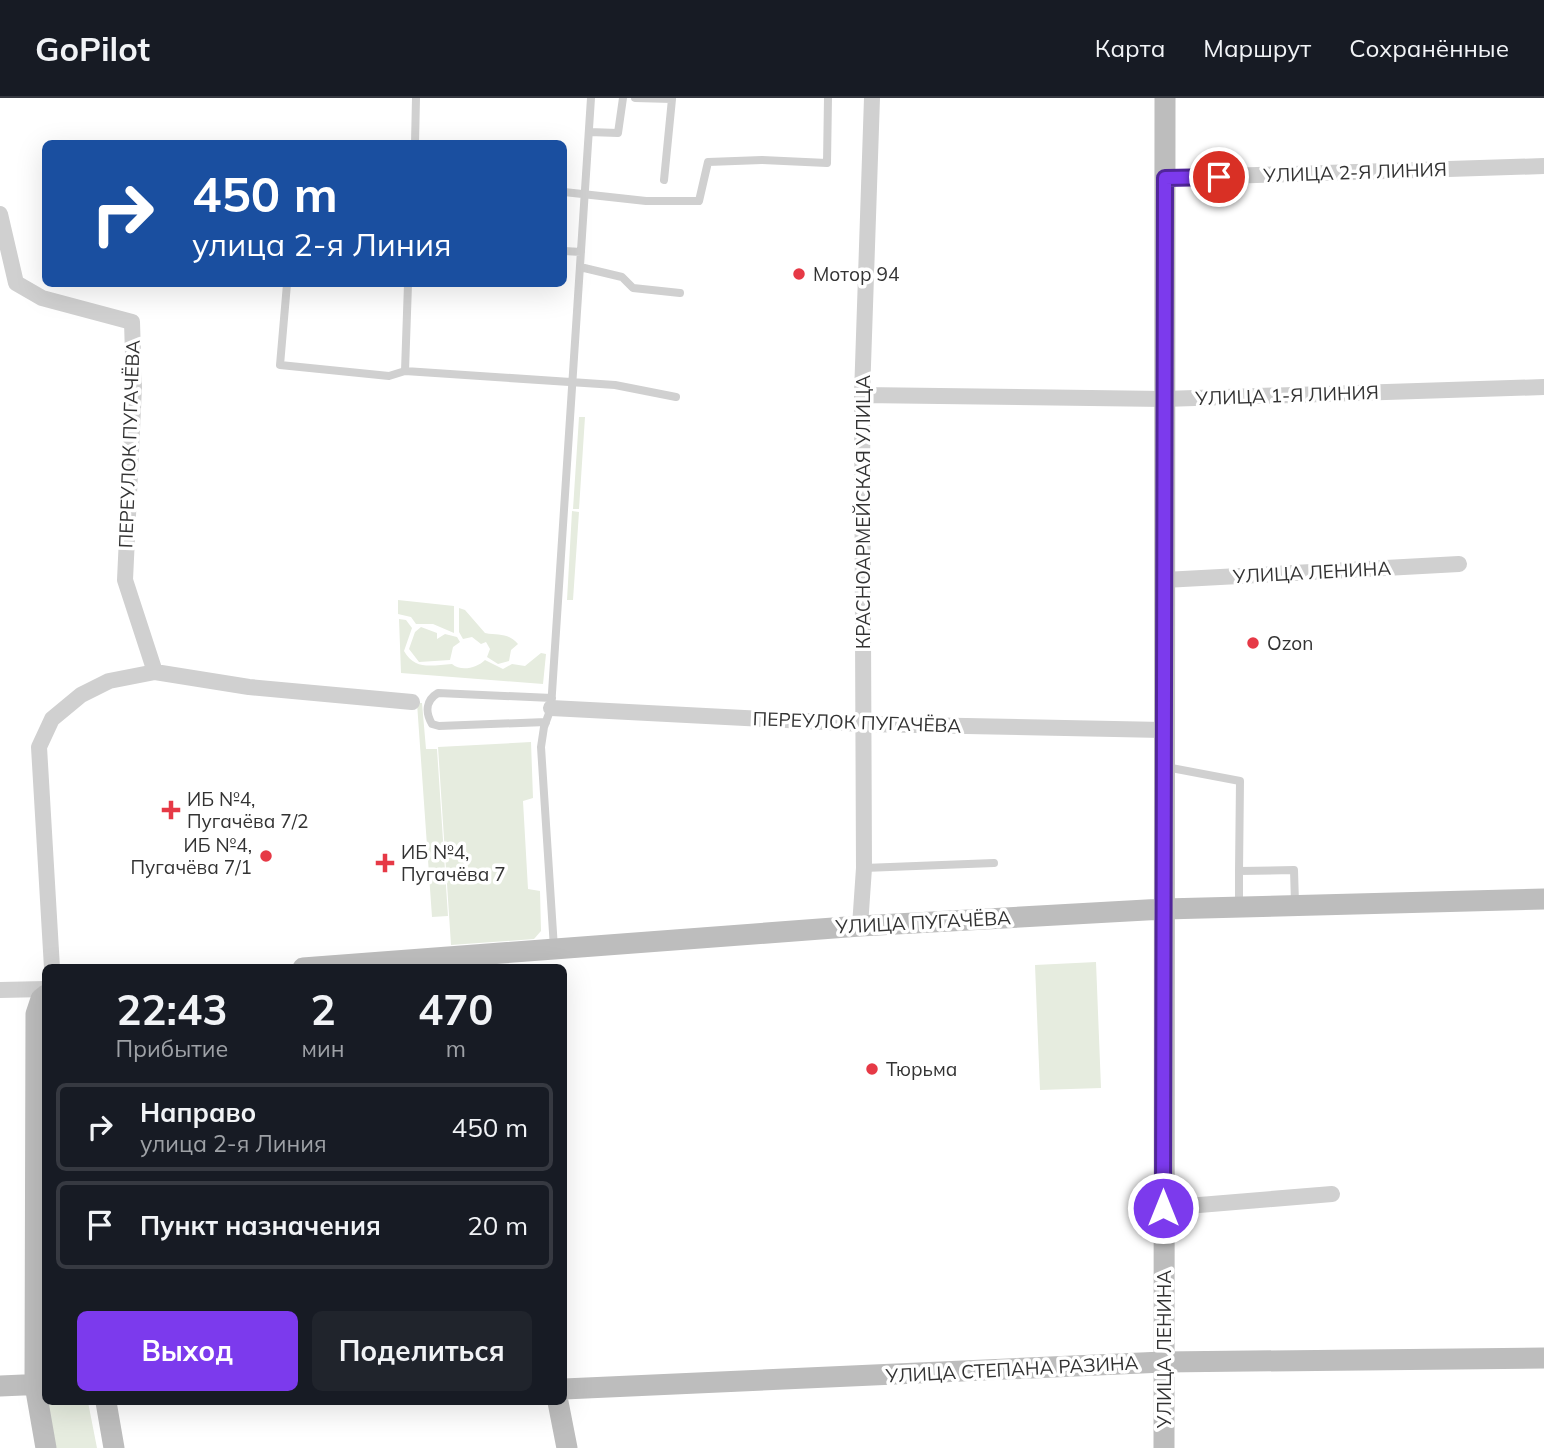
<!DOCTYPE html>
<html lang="ru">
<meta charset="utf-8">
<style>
body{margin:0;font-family:Mulish,sans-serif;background:#20242c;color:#f1f3f6;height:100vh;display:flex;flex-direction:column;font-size:26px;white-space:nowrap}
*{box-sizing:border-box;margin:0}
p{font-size:23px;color:#9ea1a6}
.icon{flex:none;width:38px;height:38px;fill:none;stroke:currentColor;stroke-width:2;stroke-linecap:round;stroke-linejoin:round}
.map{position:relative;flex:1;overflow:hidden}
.sheet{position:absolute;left:42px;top:866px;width:525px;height:441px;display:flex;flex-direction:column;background:#171b24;border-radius:10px;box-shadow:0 7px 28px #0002}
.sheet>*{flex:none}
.banner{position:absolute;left:42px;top:42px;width:525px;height:147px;border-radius:10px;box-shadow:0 7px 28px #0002;background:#1a4fa0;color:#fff;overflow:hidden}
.pin{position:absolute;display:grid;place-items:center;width:60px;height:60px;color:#fff;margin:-30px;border:4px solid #fff;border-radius:50%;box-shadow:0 2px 7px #0007}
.me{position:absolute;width:77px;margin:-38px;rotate:0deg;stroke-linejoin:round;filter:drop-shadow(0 0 5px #0008)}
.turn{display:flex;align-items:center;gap:24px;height:147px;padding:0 35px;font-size:32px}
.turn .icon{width:91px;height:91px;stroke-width:2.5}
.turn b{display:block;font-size:49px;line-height:60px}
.eta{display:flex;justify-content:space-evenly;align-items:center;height:119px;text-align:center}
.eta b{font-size:42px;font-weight:700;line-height:49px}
.cta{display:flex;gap:14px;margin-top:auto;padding:14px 35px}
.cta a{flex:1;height:80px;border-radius:10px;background:#7c3aed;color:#fff;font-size:28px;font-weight:700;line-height:80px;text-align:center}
.cta a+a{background:#20242c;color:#f1f3f6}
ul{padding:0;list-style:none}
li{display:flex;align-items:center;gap:21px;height:88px;margin:0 14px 10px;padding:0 21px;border:4px solid #363941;border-radius:10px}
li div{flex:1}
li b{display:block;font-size:26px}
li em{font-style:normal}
header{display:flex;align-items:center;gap:42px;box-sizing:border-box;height:98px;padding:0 35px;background:#171b24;border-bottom:2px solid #363941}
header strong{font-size:33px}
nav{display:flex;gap:38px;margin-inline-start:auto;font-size:24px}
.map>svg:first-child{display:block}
.green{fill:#e6ecdf}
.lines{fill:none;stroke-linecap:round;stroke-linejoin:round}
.lane{stroke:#d0d0d0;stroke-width:8}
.street{stroke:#d0d0d0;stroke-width:16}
.secondary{stroke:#bdbdbd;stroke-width:21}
.route-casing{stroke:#51269a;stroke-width:18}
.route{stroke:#7c3aed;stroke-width:12}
.poi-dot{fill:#e63946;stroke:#fff;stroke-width:2.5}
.labels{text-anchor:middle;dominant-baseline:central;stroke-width:7;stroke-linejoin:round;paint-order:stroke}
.street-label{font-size:19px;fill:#333;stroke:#fff}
.poi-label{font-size:19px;fill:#333;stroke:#fff;text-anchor:start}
</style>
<header>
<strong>GoPilot</strong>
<nav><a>Карта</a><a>Маршрут</a><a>Сохранённые</a></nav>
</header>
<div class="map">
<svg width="1544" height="1350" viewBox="0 0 1544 1350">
<rect width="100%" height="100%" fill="#fff"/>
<path class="green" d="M579 319H585L579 411H573Z
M572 413 579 414 573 502H567Z
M398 502 454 508V535L433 526H416L411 519 398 516Z
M459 510 465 512 485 535C499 538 507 534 518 546L511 552 509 563 498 566 487 559 490 551 486 544 481 546 472 539 463 541 459 534Z
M399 521 406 522 412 530 404 553C415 573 433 567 452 566 461 574 477 570 485 562L503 571 512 566 525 568 541 555 546 556 543 586 401 575Z
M421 529 437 535V541L445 536 457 539 460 544 453 549 450 562 419 564 409 551 415 534Z
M417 605H422L426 651H437L448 818 432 819Z
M531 644 533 700 523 703 528 791 540 793 541 833 534 841 451 847 438 649Z
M1096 864 1101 990 1040 992 1035 867Z
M46 1304H88L97 1350H54Z"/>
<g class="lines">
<path class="lane" d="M635 0 672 1 664 82
M589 34 618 35 623 0
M415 46 416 0
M564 94 646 103H699L708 64 762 62 827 65 828 0
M564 153 581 154
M580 169 622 179 633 190 680 195
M287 186 280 267 389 278 405 273
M408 186 405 273 615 287 676 299
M546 624 439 628 432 626C425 614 426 602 438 595L552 600
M1166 669 1240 683 1239 773
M864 770 994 765
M1239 809V773L1294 772 1295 805
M554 850 541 649 544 629 551 610 591 0"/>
<path class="street" d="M1165 80 1544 68
M0 116 16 185 42 200 132 224 134 289 125 482 155 574
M862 297 1164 301 1544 289
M1164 482 1459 466
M551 610 863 626 1163 632
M860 828 864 770 862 297 872 0
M52 870 39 649 52 621 81 597 109 583 155 574 249 589 412 604
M0 892 46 891
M1163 1110 1332 1096"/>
<path class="secondary" d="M303 870 860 828 1164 811 1544 801
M46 897 41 901 36 916 35 1287 46 1350
M0 1288 46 1286
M564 1291 1163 1264 1544 1260
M106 1304 114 1350
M558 1304 567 1350
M1164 1350 1165 0"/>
</g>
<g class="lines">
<defs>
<path id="route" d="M1163 1110 1165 80 1219 79"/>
</defs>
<use href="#route" class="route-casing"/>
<use href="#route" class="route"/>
</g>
<g class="poi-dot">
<circle cx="799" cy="176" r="7"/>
<circle cx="1253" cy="545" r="7"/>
<path d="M167.5 701.5h7v7h7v7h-7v7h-7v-7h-7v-7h7z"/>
<circle cx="266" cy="758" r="7"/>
<path d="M381.5 754.5h7v7h7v7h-7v7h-7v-7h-7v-7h7z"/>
<circle cx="872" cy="971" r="7"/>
</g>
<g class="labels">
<g class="street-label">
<text transform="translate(1355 74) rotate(-2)">УЛИЦА 2-Я ЛИНИЯ</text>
<text transform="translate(1287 297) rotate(-2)">УЛИЦА 1-Я ЛИНИЯ</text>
<text transform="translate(129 346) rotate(-88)">ПЕРЕУЛОК ПУГАЧЁВА</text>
<text transform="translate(863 414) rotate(-90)">КРАСНОАРМЕЙСКАЯ УЛИЦА</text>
<text transform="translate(1312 474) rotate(-3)">УЛИЦА ЛЕНИНА</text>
<text transform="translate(857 624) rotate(2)">ПЕРЕУЛОК ПУГАЧЁВА</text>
<text transform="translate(923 824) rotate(-3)">УЛИЦА ПУГАЧЁВА</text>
<text transform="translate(1164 1251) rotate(-90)">УЛИЦА ЛЕНИНА</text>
<text transform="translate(1012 1271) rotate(-3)">УЛИЦА СТЕПАНА РАЗИНА</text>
</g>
<g class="poi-label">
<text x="813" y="176">Мотор 94</text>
<text x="1267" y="545">Ozon</text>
<text x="187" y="701">ИБ №4,<tspan x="187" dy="22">Пугачёва 7/2</tspan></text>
<text x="252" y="747" text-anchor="end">ИБ №4,<tspan x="252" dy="22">Пугачёва 7/1</tspan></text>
<text x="401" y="754">ИБ №4,<tspan x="401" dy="22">Пугачёва 7</tspan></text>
<text x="886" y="971">Тюрьма</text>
</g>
</g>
</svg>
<div class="pin" style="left:1219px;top:79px;background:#d93025"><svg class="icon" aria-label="arrive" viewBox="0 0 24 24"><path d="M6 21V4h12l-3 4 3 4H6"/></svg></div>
<svg class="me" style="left:1163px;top:1110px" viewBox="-20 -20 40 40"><circle r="17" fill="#7c3aed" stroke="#fff" stroke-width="3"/><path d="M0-11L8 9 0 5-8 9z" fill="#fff"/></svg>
<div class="banner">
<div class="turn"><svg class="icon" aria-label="right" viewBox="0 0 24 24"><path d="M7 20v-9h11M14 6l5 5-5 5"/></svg><div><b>450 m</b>улица 2-я Линия</div></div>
</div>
<section class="sheet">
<div class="eta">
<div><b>22:43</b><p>Прибытие</p></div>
<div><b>2</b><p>мин</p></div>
<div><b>470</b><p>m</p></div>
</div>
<ul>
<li><svg class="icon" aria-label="right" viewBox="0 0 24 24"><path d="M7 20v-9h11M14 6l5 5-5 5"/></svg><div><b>Направо</b><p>улица 2-я Линия</p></div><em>450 m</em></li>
<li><svg class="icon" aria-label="arrive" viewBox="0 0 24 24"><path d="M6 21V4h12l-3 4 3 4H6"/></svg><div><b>Пункт назначения</b></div><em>20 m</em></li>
</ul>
<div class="cta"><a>Выход</a><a>Поделиться</a></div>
</section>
</div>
